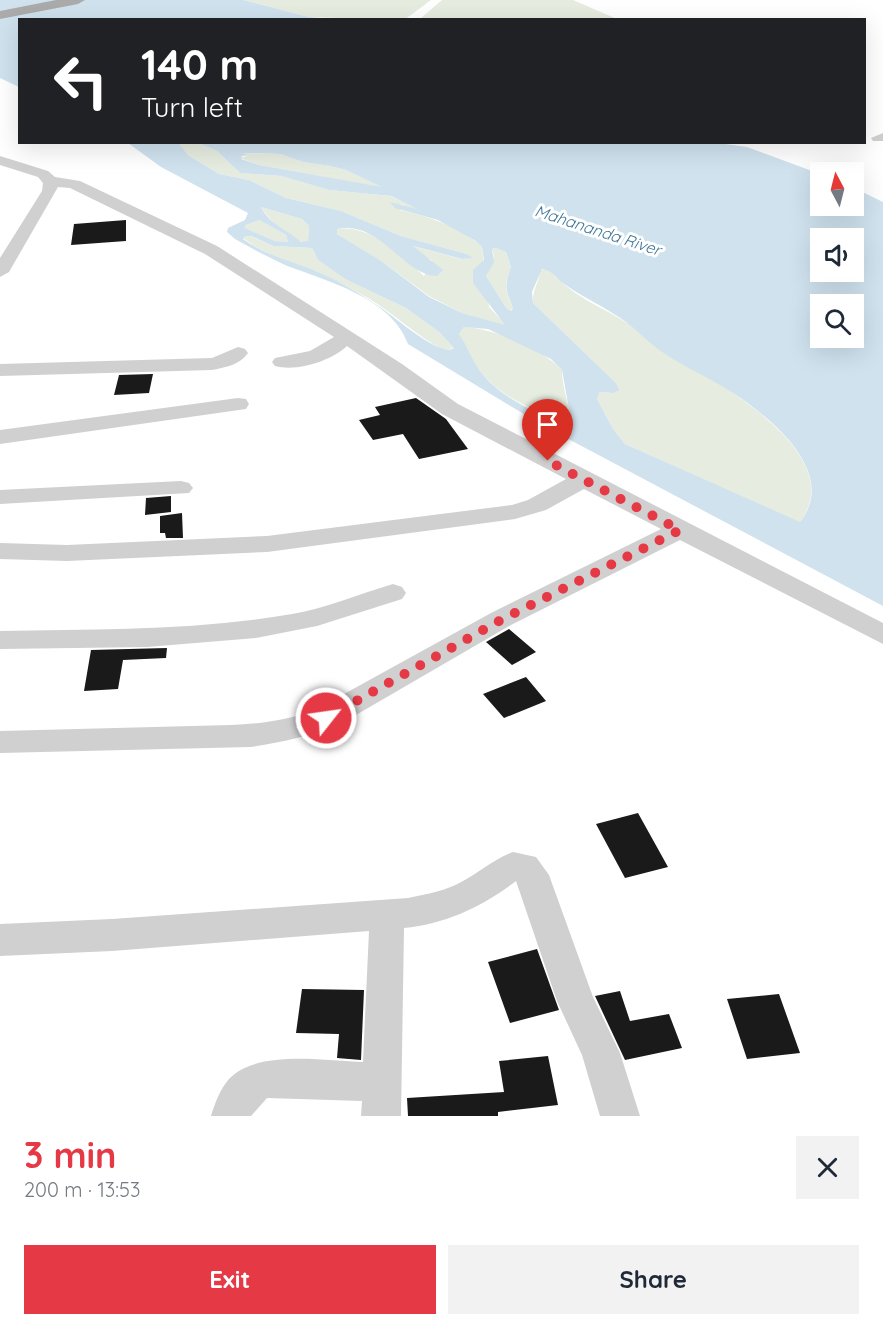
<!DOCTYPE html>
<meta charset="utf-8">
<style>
body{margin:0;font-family:Quicksand,sans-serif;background:#f2f2f3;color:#1f2937;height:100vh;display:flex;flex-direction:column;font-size:22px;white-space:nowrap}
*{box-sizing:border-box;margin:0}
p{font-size:20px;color:#747a83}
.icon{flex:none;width:33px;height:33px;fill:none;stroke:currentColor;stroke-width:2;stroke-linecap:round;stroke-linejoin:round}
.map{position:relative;height:1116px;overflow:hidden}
.details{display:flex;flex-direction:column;background:#fff;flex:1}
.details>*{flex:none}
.banner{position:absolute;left:18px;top:18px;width:848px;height:126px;border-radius:0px;box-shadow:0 6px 24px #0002;background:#202124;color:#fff;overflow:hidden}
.needle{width:39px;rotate:353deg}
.fabs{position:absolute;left:810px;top:162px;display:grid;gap:12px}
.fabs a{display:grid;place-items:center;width:54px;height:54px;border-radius:0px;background:#fff;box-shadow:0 6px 24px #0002;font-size:30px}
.pin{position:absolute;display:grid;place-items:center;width:51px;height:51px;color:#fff;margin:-62px -26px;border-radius:50% 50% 50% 0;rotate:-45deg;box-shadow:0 0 6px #0007}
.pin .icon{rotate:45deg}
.me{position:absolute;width:66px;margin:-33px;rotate:60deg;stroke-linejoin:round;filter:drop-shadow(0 0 4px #0008)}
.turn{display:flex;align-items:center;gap:21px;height:126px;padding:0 24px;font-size:27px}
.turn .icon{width:78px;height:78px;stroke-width:2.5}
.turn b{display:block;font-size:42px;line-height:51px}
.round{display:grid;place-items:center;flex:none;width:63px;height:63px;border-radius:0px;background:#f2f2f3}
.headline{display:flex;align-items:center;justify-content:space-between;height:102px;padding:0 24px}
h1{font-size:36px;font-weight:700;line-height:45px;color:#e63946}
.primary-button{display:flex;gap:12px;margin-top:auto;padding:12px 24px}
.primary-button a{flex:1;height:69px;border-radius:0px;background:#e63946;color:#fff;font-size:24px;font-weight:700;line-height:69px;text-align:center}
.primary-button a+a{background:#f2f2f3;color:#1f2937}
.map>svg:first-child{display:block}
.green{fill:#e6ecdf}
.water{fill:#cfe2ee;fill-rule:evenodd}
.building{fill:#1a1a1a}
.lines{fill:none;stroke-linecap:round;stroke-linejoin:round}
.minor{fill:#d0d0d0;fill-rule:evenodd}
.major{fill:#ababab;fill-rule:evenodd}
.route{stroke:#e63946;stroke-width:10;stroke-dasharray:0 18}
.labels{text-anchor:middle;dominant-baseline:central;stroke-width:6;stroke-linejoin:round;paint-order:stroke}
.far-water-label{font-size:16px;font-style:italic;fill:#3f7597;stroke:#fff}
</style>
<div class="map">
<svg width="883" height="1116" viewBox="0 0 883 1116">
<rect width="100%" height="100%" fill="#fff"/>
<path class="green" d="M243 0H431L404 20 309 17Z
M442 0H573L617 19H420Z
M179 143H198L217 151 240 173 281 176 329 190 390 196 418 209H410L401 204 400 210C430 217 459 226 482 247L489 307 507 326 462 313 429 296 380 260 337 234V229C370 224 402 255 424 276L432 260 422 256 412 246 461 259 474 258 467 254 401 236 341 211 286 198 249 180 219 174 188 155Z
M237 153 280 154 303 162 330 166 346 170 385 188 259 165 240 158 250 155Z
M261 207 302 219 309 226 308 242C296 246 267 218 261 207Z
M259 220 286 235 288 242 275 241 245 228 246 225Z
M245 236H250L273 246 312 248 318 260 345 279 406 308 439 332 454 348 444 350C416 336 395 314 368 298 349 288 329 276 310 269 286 260 264 254 243 238Z
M496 248 506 252 511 268C503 288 505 288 513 308L510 311 507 309 486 276C489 265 497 262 492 249Z
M545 269C551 271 554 276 559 280 570 290 584 299 597 306 630 323 660 344 691 365 733 393 849 460 799 523L625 444 613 429 597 399 600 392 613 393 616 383 533 303C532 289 540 282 540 270Z
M464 327C493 328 542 349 562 370 562 389 570 406 572 426 539 412 503 400 480 371 471 360 465 346 459 334Z"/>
<path class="water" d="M0 0H243L309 17 332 19 20 20 19 87 0 78Z
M128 143H179L188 155 219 174 249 180 286 198 341 211 401 236 467 254 474 258 462 259 413 246 443 270 437 276C402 275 381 220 337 229V234L380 260 429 297 462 313 505 325 473 283V270L484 260 482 247 474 240 438 220 395 208 390 202 417 209 391 196 329 190 281 176 240 173 217 151 198 143H718L747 147 820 174V206H854V188L883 202V606L542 425 408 344C391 297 326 281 285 265 268 257 251 248 235 239L227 232 228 228 245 220 248 213 161 167ZM242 153 280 154 303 162 330 166 346 170 382 187 259 165 241 159 242 156 250 155ZM261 207 302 219 309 226 308 241 301 242C287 229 270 225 261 207ZM259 220 286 235 288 242 275 241 245 228 246 225ZM245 236H251L273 246 312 248 318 260 345 279 406 308 439 332 454 348C440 358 394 316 380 307 359 293 334 278 311 269 287 260 264 254 243 239ZM820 238H854V272H820ZM496 248 506 252 511 267C504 288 505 287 513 308L511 311 507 309 486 276 494 262 492 249ZM542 269C552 270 556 279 564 284 584 298 607 308 626 322 637 330 647 341 658 349 681 366 709 377 733 393 771 418 839 473 800 522L625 444 613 429 597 399 600 392 613 393 619 390 616 383 533 303 532 292ZM820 304H854V338H820ZM464 327 488 329 551 359 562 370 572 426C540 415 501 399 480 371 472 360 467 346 459 334Z"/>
<path class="building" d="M126 220V241L71 245 74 224Z
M153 374 149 393 114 395 119 375Z
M416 398 446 419 468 449 419 459 403 434 373 440 359 420 380 415 375 407Z
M171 496V512L145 515 146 498Z
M182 513 183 538H166L165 533H160V516Z
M509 629 536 652 512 665 486 642Z
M167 648 166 658 123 660 118 689 84 691 91 650Z
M526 677 546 701 504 718 483 694Z
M638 813 668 867 625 878 596 824Z
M537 949 559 1010 510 1023 488 962Z
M302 989 364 990 361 1060 337 1058 339 1034 296 1033Z
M620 991 630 1021 669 1014 682 1048 625 1060 595 996Z
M779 994 800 1053 747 1059 727 999Z
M548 1056 558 1105 498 1112V1116H408L407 1098 504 1092 499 1061Z"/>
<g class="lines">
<path class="minor" d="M883 133V141H873L871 138Z
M0 156 48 171 55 177 80 181 217 246 402 364 458 404 883 623V644L680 540 511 625 337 726C308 736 280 743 250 747L0 753V731L231 725C260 724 288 720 315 710L491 613 661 529 584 489 546 510 515 519 267 552 67 561 0 559V543L67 545 267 536 512 505 528 500 566 479 442 414 347 346C331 361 297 372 275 366L272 362 275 358 310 351 334 337 205 254 70 188 58 187 9 272 0 277V258L42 191 43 183 38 177 0 165Z
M238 347 245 349 248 353C240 365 226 367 212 370L0 376V364L212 358Z
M238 398 246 399 249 404 246 409 0 444V430Z
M181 481 189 483 193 488 189 493 0 504V490Z
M393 584 402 587 406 593 402 599 317 626 256 638 147 647 0 649V631C97 629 196 631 292 614 327 608 359 594 393 584Z
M513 852 536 857 549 875 593 997 620 1053 640 1116H600L582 1055 557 1001 516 881C483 906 446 924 404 928L401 1116H361L362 1101 267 1098 251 1116H211C215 1103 220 1089 229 1079 257 1049 326 1061 363 1062L369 931 112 951 0 956V924L112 919 408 898C427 894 446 891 463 881 481 871 494 859 513 852Z"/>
<path class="major" d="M56 0H85L78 4 0 19V11Z"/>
</g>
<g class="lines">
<path class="route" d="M326 718 501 620 680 530 548 461"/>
</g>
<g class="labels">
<g class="far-water-label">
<text transform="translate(598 230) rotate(18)">Mahananda River</text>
</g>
</g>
</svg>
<div class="fabs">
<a><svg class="needle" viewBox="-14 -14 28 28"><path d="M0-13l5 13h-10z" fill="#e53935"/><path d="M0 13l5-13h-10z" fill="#747a83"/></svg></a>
<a><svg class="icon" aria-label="sound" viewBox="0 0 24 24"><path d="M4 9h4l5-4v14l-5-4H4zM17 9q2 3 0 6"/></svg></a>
<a><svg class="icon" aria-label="search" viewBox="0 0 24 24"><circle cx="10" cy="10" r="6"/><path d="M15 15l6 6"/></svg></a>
</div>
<div class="pin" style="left:548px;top:461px;background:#d93025"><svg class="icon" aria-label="arrive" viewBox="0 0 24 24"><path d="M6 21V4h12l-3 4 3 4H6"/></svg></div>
<svg class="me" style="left:326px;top:718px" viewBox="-20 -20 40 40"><circle r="17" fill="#e63946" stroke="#fff" stroke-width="3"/><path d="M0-11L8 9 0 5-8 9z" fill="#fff"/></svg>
<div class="banner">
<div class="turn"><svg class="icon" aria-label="left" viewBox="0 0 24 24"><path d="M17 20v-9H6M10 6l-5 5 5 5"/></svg><div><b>140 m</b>Turn left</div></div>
</div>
</div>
<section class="details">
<div class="headline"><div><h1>3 min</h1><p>200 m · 13:53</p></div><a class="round"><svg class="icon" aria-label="close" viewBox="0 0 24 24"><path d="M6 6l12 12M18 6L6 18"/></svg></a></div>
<div class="primary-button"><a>Exit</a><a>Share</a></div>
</section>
